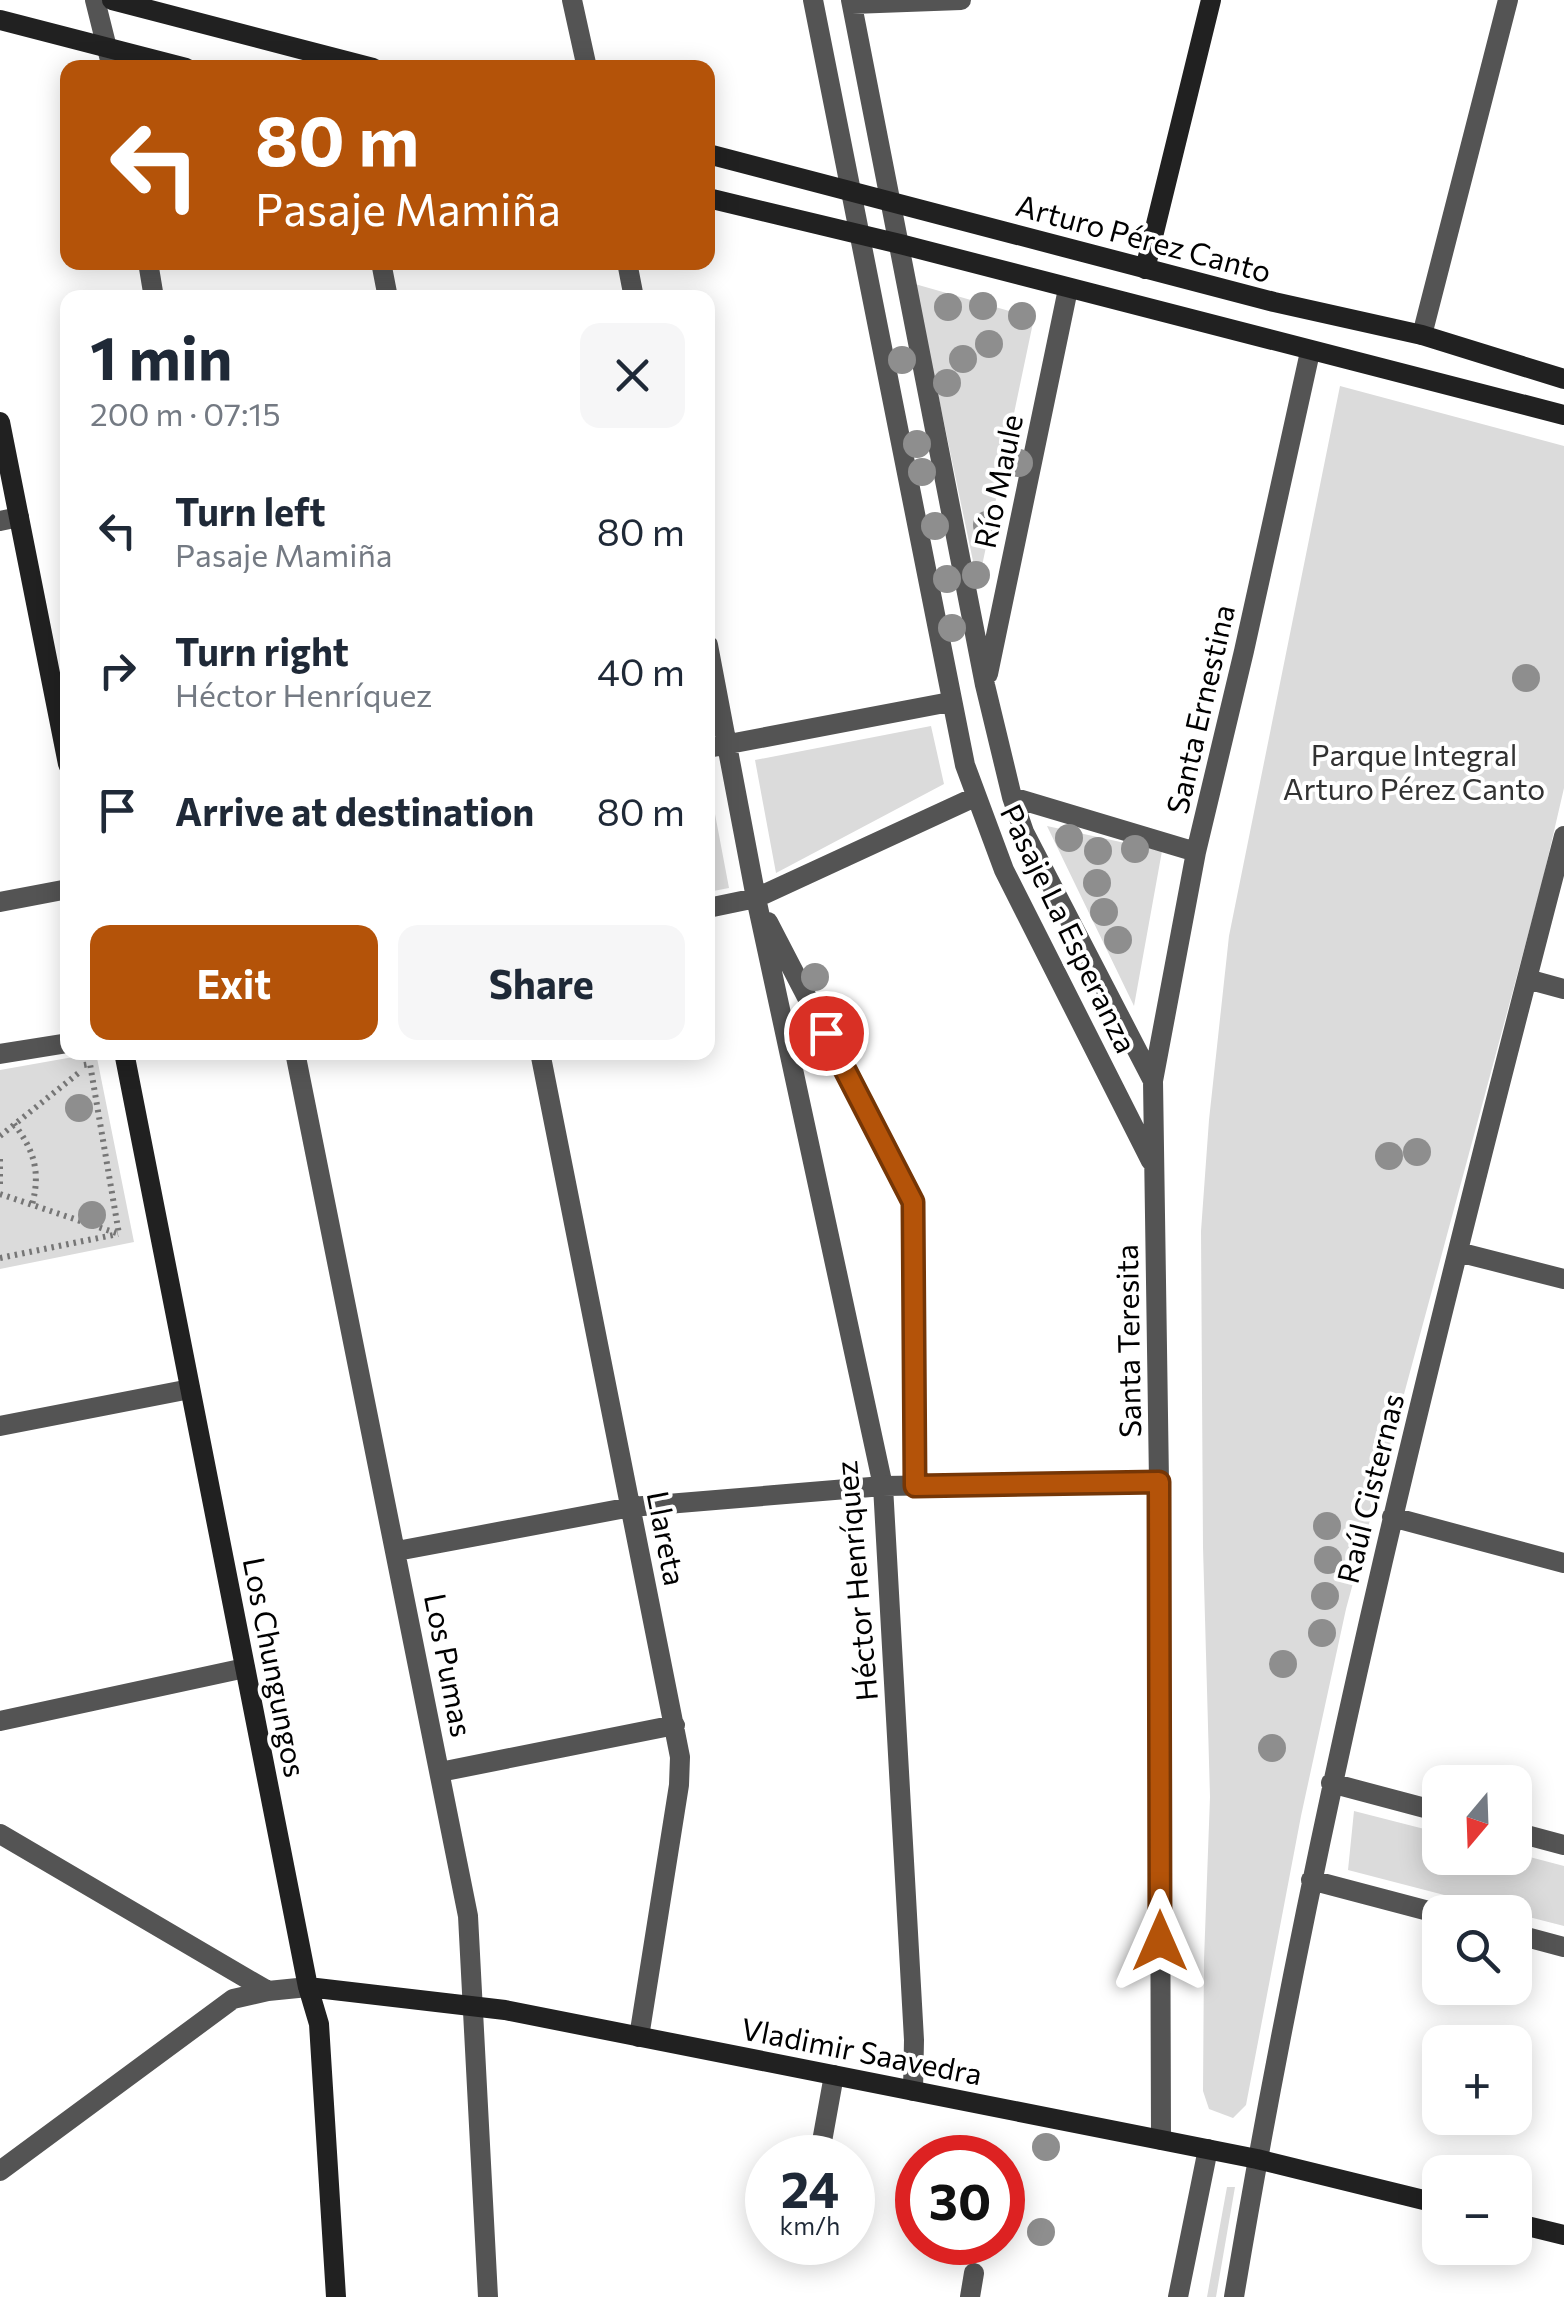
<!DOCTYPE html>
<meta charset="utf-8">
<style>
body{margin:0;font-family:Commissioner,sans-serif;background:#f6f6f7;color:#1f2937;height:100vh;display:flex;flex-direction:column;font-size:38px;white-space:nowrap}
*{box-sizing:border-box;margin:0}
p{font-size:32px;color:#747a83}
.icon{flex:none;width:55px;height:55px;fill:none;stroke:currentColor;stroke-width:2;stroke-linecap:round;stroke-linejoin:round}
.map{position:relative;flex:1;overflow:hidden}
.drawer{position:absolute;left:60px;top:290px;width:655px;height:770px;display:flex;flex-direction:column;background:#fff;border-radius:20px;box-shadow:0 5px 25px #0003}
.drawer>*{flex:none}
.hud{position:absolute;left:60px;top:60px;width:655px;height:210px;border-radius:20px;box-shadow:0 5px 25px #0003;background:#b45309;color:#fff;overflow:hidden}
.needle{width:65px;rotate:199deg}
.fabs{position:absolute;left:1422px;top:1765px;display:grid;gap:20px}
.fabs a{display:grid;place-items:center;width:110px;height:110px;border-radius:20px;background:#fff;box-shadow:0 5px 25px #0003;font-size:50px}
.speed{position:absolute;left:745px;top:2135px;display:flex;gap:20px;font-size:50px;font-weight:700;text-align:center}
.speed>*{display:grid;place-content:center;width:130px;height:130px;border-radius:50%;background:#fff;box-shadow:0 5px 25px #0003;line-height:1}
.speed small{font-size:25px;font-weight:400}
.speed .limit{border:15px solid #d22;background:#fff;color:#111}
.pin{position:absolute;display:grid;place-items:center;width:85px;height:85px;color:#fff;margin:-42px;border:5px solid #fff;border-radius:50%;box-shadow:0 2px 10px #0007}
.me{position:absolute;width:110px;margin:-55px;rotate:0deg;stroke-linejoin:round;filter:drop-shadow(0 0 8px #0008)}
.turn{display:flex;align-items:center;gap:35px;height:210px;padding:0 30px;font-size:45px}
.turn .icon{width:130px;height:130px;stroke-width:2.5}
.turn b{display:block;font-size:70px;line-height:85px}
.round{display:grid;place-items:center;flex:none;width:105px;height:105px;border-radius:20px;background:#f6f6f7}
.overview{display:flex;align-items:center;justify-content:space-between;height:170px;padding:0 30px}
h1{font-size:60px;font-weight:700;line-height:75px}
.primary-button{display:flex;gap:20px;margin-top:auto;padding:20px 30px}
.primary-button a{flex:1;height:115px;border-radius:20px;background:#b45309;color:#fff;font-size:40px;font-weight:700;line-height:115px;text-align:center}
.primary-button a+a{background:#f6f6f7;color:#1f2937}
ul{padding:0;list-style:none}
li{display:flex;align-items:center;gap:30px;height:140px;padding:0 30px}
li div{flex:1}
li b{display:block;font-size:38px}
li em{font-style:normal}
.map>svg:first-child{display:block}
.green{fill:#dbdbdb}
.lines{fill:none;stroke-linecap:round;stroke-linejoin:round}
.path{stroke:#767676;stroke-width:6;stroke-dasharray:2.5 5;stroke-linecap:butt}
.street{stroke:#545454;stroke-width:20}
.secondary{stroke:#212121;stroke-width:20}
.tree{fill:#8e8e8e}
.route-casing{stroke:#753606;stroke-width:25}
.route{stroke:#b45309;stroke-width:18}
.labels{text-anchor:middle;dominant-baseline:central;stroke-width:8;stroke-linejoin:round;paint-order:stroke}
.street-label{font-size:30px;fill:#000;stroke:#fff}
.park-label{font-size:30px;fill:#323232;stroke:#fff}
</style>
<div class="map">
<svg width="1564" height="2297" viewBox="0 0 1564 2297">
<rect width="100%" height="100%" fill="#fff"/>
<path class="green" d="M915 284 1034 318 978 585Z
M1340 386 1564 446V788L1542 883 1346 1609 1301 1816 1246 2105 1233 2118 1209 2109 1203 2091 1204 1960 1210 1797 1203 1547 1201 1231 1209 1120 1229 936Z
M931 726 944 784 776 873 755 760Z
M708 777 729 888 708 892Z
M1047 826 1162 851 1134 1006Z
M96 1053 134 1242 0 1269V1070Z
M1354 1811 1440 1833V1858H1515V1853L1564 1866V1926L1348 1870Z
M1227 2187H1235L1216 2297H1207Z"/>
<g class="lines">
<path class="path" d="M84 1065 90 1064 119 1234
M14 1124C34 1150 41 1172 32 1205
M0 1136 81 1071
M0 1159V1186
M0 1194 119 1234
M0 1258 118 1234"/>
<path class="street" d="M95 0 112 68
M572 0 587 68
M813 0 965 765 1004 870 1151 1161
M851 0 985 685 1012 797 1024 832 1153 1081
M852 4 961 0
M148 262 154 298
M381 262 388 298
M627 262 634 298
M1422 335 1508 0
M0 521 19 517
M708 645 756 898 883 1486 914 2040 913 2091
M988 674 1068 289
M708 748 950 702
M1012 797 1196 852
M0 902 68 889
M708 908 756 898 975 797
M768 922 913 1202 915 1486
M1527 979 1564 989
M295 1052 468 1916 488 2297
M540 1052 680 1757 679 1785 639 2037
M0 1054 68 1043
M1458 1252 1564 1279
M0 1426 190 1389
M1392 1517 1564 1563
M397 1551 631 1507 883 1486 1159 1482
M0 1721 245 1668
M440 1772 675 1725
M1331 1783 1440 1812
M1515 1832 1564 1845
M0 1834 268 1991
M1311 1880 1440 1914
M1515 1934 1564 1947
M1161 2140 1159 1482 1153 1081 1196 852 1244 651 1310 352
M819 2158 834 2075
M0 2171 233 1999 268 1991 308 1987
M970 2297 974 2273
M1178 2297 1208 2149
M1234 2297C1316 1804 1438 1319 1564 836"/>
<path class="secondary" d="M112 0 373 68
M0 20 186 68
M708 154 1274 302 1422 335 1564 379
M708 198 900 244 1564 415
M1145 269 1211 0
M0 422 68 764
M124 1052 308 1987 319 2024 336 2297
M308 1987 505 2010 1257 2159 1440 2204
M1515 2223 1564 2235"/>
</g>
<g class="tree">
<circle cx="983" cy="306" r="14"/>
<circle cx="948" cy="307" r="14"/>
<circle cx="1022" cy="316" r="14"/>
<circle cx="989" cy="344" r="14"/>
<circle cx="963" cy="359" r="14"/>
<circle cx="902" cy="360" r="14"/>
<circle cx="947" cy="383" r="14"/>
<circle cx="917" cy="444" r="14"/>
<circle cx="1019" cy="463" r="14"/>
<circle cx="922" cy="472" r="14"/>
<circle cx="987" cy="525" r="14"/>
<circle cx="935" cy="526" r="14"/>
<circle cx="976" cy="575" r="14"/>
<circle cx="947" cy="579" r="14"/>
<circle cx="952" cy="628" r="14"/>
<circle cx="1526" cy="678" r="14"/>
<circle cx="1069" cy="838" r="14"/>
<circle cx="1135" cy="849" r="14"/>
<circle cx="1098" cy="851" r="14"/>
<circle cx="1097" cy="883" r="14"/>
<circle cx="1104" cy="912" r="14"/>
<circle cx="1118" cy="940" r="14"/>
<circle cx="815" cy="977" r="14"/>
<circle cx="79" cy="1108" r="14"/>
<circle cx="1417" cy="1152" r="14"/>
<circle cx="1389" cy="1156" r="14"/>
<circle cx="92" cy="1215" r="14"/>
<circle cx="1327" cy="1526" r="14"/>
<circle cx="1328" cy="1560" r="14"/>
<circle cx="1325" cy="1596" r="14"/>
<circle cx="1322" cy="1633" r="14"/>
<circle cx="1283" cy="1664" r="14"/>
<circle cx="1272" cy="1748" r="14"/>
<circle cx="1046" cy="2147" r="14"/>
<circle cx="1041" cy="2232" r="14"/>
</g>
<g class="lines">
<defs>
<path id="route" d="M826 1033 913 1202 915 1486 1159 1482 1160 1941"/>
</defs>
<use href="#route" class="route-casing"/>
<use href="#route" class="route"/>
</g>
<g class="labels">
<g class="street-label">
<text transform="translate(1144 237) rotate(15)">Arturo Pérez Canto</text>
<text transform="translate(997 481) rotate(-78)">Río Maule</text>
<text transform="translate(1199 709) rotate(-77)">Santa Ernestina</text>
<text transform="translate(1070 928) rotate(64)">Pasaje La Esperanza</text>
<text transform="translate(1127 1341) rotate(-91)">Santa Teresita</text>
<text transform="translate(1369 1488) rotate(-76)">Raúl Cisternas</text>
<text transform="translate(668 1538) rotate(79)">Llareta</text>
<text transform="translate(855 1581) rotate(-95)">Héctor Henríquez</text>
<text transform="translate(450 1665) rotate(79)">Los Pumas</text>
<text transform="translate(276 1667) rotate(79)">Los Chungungos</text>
<text transform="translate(862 2050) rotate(11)">Vladimir Saavedra</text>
</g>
<g class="park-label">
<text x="1414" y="753">Parque Integral<tspan x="1414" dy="34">Arturo Pérez Canto</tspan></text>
</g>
</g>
</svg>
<div class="fabs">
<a><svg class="needle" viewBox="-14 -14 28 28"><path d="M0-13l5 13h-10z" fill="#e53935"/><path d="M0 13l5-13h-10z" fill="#747a83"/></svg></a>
<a><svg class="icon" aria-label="search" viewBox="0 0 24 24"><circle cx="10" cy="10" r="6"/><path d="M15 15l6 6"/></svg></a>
<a>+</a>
<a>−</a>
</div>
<div class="speed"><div>24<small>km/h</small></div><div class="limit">30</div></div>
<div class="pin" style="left:826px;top:1033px;background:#d93025"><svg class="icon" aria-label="arrive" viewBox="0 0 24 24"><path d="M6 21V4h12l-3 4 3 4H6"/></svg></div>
<svg class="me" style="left:1160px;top:1941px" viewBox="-20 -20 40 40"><path d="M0-17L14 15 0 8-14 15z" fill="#b45309" stroke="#fff" stroke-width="4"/></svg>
<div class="hud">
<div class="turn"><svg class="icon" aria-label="left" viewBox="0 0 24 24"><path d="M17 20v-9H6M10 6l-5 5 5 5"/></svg><div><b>80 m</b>Pasaje Mamiña</div></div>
</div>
<section class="drawer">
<div class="overview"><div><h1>1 min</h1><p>200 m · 07:15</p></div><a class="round"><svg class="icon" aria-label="close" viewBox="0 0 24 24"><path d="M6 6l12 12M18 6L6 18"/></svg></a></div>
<ul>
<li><svg class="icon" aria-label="left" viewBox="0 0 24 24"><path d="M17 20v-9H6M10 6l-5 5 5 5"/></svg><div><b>Turn left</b><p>Pasaje Mamiña</p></div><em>80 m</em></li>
<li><svg class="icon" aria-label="right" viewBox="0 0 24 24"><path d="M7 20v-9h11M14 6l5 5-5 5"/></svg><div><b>Turn right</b><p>Héctor Henríquez</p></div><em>40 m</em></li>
<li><svg class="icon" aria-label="arrive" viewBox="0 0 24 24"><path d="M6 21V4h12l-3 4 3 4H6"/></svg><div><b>Arrive at destination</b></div><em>80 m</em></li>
</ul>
<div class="primary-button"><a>Exit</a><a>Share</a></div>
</section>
</div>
